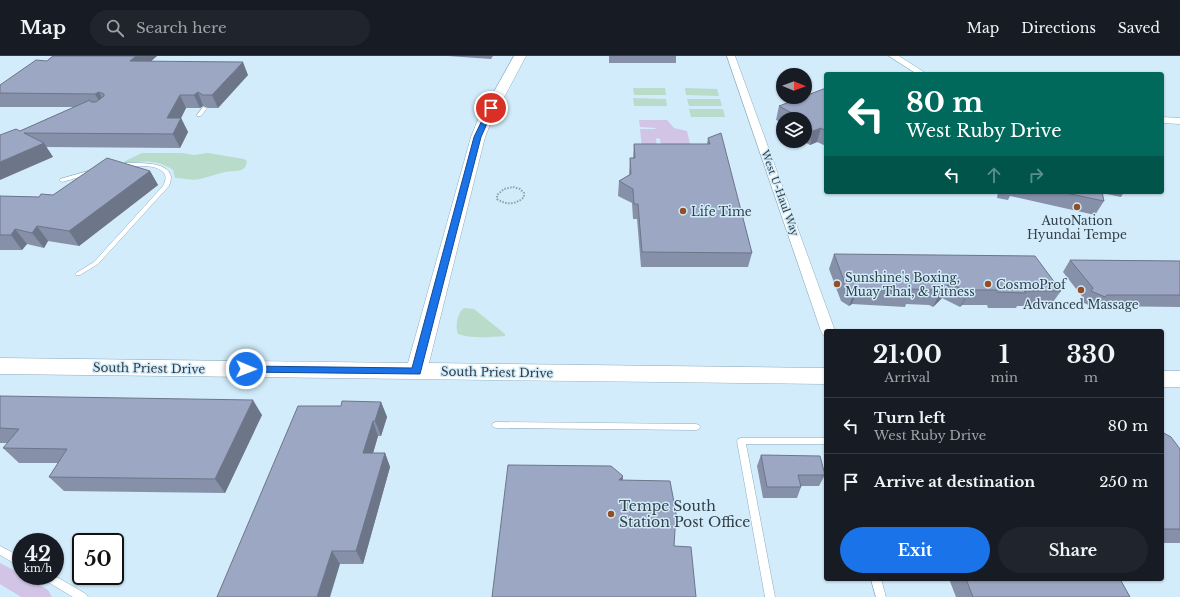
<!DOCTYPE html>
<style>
body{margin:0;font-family:"Libre Baskerville",serif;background:#20242c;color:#f1f3f6;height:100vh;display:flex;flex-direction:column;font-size:15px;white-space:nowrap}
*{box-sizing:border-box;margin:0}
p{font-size:13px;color:#9ea1a6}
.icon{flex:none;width:22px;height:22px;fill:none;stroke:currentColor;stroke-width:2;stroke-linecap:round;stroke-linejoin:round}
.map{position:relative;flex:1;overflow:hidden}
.drawer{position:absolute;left:824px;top:273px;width:340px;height:252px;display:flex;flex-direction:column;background:#171b24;border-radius:4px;box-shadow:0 1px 3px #0004}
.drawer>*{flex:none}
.hud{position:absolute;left:824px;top:16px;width:340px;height:122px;border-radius:4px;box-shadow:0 1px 3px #0004;background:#00695c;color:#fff;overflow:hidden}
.needle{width:26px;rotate:91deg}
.tools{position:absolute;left:776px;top:12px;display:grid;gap:8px}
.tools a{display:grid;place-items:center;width:36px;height:36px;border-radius:50%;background:#171b24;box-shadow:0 1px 3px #0004;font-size:20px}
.speed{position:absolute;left:12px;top:477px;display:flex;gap:8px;font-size:20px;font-weight:700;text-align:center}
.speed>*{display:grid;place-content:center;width:52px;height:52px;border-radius:50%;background:#171b24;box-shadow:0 1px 3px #0004;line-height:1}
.speed small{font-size:10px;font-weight:400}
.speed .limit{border:2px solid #111;border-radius:6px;background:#fff;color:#111}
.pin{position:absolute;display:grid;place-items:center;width:34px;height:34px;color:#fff;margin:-17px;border:2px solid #fff;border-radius:50%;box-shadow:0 1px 4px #0007}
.me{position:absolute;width:44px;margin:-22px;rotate:91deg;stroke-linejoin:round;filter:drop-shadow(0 0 3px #0008)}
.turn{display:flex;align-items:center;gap:14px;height:84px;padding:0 16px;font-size:18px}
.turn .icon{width:52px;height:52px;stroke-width:2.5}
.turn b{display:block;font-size:28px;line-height:34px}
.lanes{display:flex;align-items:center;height:38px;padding:0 16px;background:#0003;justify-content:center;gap:20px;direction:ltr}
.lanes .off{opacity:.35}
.eta{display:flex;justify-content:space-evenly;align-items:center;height:68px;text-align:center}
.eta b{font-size:24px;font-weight:700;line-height:28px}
.primary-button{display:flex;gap:8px;margin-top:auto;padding:8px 16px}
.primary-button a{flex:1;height:46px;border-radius:24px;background:#1a73e8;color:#fff;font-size:16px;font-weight:700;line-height:46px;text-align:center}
.primary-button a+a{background:#20242c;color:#f1f3f6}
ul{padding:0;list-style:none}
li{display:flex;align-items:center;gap:12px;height:56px;padding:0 16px;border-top:1px solid #363941}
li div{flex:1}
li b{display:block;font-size:15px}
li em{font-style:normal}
header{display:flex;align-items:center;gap:24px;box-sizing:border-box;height:56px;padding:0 20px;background:#171b24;border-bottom:1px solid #363941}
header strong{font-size:19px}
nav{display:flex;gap:22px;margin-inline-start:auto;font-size:14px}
.search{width:280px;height:36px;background:#20242c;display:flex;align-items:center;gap:10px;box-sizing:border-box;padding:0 14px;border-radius:22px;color:#9ea1a6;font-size:15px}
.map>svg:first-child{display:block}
.green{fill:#b9dcca}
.water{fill:#d1c4e4}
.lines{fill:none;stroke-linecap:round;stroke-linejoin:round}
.canal{fill:#d1c4e4;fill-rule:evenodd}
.lane-casing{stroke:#8eacbd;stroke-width:1}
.street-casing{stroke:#8eacbd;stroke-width:1}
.secondary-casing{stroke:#8eacbd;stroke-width:1}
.path{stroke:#8da1ad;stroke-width:2;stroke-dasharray:1.5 1.5;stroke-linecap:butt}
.lane{fill:#fff;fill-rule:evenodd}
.street{fill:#fff;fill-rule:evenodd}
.secondary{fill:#fff;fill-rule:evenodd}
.wall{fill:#8690a9}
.shaded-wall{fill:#6d7589}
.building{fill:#9ca7c4;stroke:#6d7589}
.route{fill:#1a73e8;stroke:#114b97}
.poi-dot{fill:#944e26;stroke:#d2ecfb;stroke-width:1.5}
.labels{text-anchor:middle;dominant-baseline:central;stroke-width:3;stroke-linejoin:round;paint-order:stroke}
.far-street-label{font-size:10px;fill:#323f46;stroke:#d2ecfb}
.poi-label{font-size:12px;fill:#323f46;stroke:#d2ecfb;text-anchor:start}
.street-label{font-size:12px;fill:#323f46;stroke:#d2ecfb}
.near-poi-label{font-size:14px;fill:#323f46;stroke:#d2ecfb;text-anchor:start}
</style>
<header>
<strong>Map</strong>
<div class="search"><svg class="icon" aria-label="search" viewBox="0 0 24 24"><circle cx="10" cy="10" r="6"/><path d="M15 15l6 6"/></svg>Search here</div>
<nav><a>Map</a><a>Directions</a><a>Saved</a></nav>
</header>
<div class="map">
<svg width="1180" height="541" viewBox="0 0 1180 541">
<rect width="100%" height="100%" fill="#d2ecfb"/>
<path class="green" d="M633 32H665L666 39H634Z
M685 32 717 33 719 40 686 39Z
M633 42 666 43 667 50H634Z
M687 43H720L722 50H689Z
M689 53H723L725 61H691Z
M142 97H182L194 99 208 97 244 103 247 105C246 118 233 114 225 116 216 118 209 121 200 123 192 125 183 122 175 122L173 114C158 103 141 105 124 107L125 105Z
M464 252 474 253 505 278V280C491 281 471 283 458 278 455 271 457 257 464 252Z"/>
<path class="water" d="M639 64H667L674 72 687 75 691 92H661L660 83 658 82 656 83 657 92H642L640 73H655L656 72 640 71Z"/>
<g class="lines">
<path class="canal" d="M0 507 21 518V520H25L48 534 52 541H21L0 528Z"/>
<defs>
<path id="lane" d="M203 51 207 52 201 60H197V59Z
M126 107C138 107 169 105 171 121 171 124 170 127 169 130L98 208 80 219H76L75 218 76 217 94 206 163 130C165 126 167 121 164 117 157 107 130 110 120 112L117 110Z
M92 114 94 115V117L62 126 59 124 60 123Z
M496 366 696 368 699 369 700 371 699 373 696 374 496 372 493 371 492 369 493 367Z
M741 382H826V388H746L775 541H765L737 385 738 383Z
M0 490 21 501V511L0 499Z
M41 520H55L86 538 88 541H73L43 523Z
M871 523H881L886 541H876Z"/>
<path id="street" d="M727 0H735L835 275H826V279H823L821 275Z
M889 0H899L927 18H917Z
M1162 61 1180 62V68L1162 67Z"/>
<path id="secondary" d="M514 0H526L491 66 485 81 429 307 826 312V328L0 318V302L408 307 471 81 477 66Z
M1162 315H1180V331H1162Z"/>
</defs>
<use href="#lane" class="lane-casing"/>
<use href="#street" class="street-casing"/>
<use href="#secondary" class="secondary-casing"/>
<path class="path" d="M513 131 520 133 524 137V141C516 149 506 149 497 143V139L504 133Z"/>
<use href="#lane" class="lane"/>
<use href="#street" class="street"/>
<use href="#secondary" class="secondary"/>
</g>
<path class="wall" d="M53 0H157L151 5 248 19 218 52H208L203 50 200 52H186L181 62 188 76 180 92 46 91 53 101 20 75 74 51H0V29L47 5Z
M448 0H493L491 3Z
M609 0H676V7H609Z
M826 32V90L817 86 810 89 802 85H805V63H783V67L776 64 779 50Z
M708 82 752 197 748 211H641L637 163H633L632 147 618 140 619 125 629 119 630 102H633L634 88H707Z
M150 115 158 129 79 190 48 185 44 192 27 188 22 194H0V140L39 141 53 139Z
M998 136H1124L1121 141 1102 137 1104 145 1095 159 1010 140 1008 144 997 142Z
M834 198 1061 235 1050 250H1017L1016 252H988L987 249H962L960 251 942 242 933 251 929 249 906 248 905 251 852 248 849 250 841 245 829 213Z
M1070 204 1180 205V251L1099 250 1097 253 1082 246 1084 243 1063 216Z
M0 340 262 359 225 437 64 435 49 421 58 407H19L3 392 8 387H0Z
M381 346 387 361 381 380H378L373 397H385L390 411 363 508H340L217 541 341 350Z
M1162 376 1180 393V487H1162Z
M761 399 825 419 819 430H801V431L797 442H763L757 410Z
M949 523H1120L1130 541H956Z"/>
<path class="shaded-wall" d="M136 0H157L136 18 130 5Z
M243 6 248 19 218 52 212 39Z
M99 36 106 50 103 52 95 38Z
M198 36 203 50 200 52 194 39Z
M180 39 186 52 174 76 167 62Z
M181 62 188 76 180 92 173 78Z
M821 72 817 86 810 89 813 75Z
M44 87 53 101 0 124V106Z
M150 115 158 129 79 190 69 175Z
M37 170 48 185 44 192 32 177Z
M15 173 27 188 22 194 11 179Z
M950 227 942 242 933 251 940 236Z
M858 233 852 248 849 250 855 235Z
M970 234 962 249 960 251 968 236Z
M253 344 262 359 225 437 215 423Z
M381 346 387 361 381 380 375 365Z
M373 365 378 380 369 411 363 397Z
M385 397 390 411 363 508 356 495Z
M623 420 622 435 619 424Z
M332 495 340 508 330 541H317Z"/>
<path class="building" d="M53 0H136L130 5 243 6 212 39H203L198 36 194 39H180L167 62H181L173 78 24 77 44 87 0 106V79L16 73 20 75 90 44 91 46H96L104 40V38L99 36 95 38 0 37V29L36 4 47 5Z
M826 32V75L821 72 813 75 805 71V63H793L799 61 779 50 803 41H805V40Z
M721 77 752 197 642 196 638 148H634L633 133 619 125 631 118 630 102H635L634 88H710L708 82Z
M107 102 150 115 69 175 37 170 32 177 15 173 11 179H0V140L39 141 41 138 53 139Z
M1061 136H1102L1104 145Z
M834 198 1035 200 1061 235H1024L1026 237 997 236 996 234H970L968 236 950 227 940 236 936 234 911 233 912 235 858 233 855 235 846 230Z
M1070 204 1180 205V239H1107L1105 241 1091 235 1093 232Z
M0 340 253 344 215 423 49 421 67 393 3 392 19 373 0 372Z
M342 345 381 346 375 365H373L363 397H385L356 495H332L317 541H217L298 350H341Z
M1162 376 1171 381 1180 393V473H1162Z
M761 399 820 400 825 419H798L801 431H767Z
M508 409 611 410 623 420 619 424 670 425 676 457 674 490 691 491 696 541H492Z
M966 523H1120L1130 541H973Z"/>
<path class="route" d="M491 50 494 52 481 81 420 318 242 316 241 313 242 311 246 310 412 312 474 81 488 52Z"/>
<g class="poi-dot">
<circle cx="1077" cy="151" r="4"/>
<circle cx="683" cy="155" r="4"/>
<circle cx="837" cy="228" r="4"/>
<circle cx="988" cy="228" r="4"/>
<circle cx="1081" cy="234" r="4"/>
<circle cx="611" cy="458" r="4"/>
</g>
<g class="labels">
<g class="far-street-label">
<text transform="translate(780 137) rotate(70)">West U-Haul Way</text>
</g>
<g class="poi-label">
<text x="691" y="155">Life Time</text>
<text x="1077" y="164" text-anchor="middle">AutoNation<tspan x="1077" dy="14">Hyundai Tempe</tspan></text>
<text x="845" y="221">Sunshine's Boxing,<tspan x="845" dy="14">Muay Thai, &amp; Fitness</tspan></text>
<text x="996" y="228">CosmoProf</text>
<text x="1081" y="248" text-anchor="middle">Advanced Massage</text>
</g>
<g class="street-label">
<text transform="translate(149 312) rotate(1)">South Priest Drive</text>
<text transform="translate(497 316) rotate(1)">South Priest Drive</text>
</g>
<g class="near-poi-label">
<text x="619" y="450">Tempe South<tspan x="619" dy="16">Station Post Office</tspan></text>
</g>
</g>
</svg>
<div class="tools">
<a><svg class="needle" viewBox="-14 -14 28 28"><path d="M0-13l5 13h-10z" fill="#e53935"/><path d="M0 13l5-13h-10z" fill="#9ea1a6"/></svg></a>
<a><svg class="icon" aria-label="layers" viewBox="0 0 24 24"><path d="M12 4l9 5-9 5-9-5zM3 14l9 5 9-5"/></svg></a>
</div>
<div class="speed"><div>42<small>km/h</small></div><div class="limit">50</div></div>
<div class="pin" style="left:491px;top:52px;background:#d93025"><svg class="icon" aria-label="arrive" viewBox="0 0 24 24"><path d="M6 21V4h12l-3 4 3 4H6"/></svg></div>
<svg class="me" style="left:246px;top:313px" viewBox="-20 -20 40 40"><circle r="17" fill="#1a73e8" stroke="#fff" stroke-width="3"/><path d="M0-11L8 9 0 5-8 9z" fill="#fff"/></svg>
<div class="hud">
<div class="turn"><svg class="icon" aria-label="left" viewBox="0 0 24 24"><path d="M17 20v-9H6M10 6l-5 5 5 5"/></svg><div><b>80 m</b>West Ruby Drive</div></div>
<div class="lanes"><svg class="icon" aria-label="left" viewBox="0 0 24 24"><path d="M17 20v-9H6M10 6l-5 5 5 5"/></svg><svg class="icon off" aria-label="ahead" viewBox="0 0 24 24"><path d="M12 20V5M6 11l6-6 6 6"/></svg><svg class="icon off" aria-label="right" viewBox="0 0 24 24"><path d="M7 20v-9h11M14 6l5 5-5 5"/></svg></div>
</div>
<section class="drawer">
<div class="eta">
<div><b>21:00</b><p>Arrival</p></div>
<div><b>1</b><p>min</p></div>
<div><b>330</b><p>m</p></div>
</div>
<ul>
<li><svg class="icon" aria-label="left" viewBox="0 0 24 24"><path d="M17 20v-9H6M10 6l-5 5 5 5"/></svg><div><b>Turn left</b><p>West Ruby Drive</p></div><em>80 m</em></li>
<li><svg class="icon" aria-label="arrive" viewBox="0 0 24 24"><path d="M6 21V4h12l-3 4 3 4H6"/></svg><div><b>Arrive at destination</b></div><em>250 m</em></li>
</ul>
<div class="primary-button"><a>Exit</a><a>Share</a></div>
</section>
</div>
